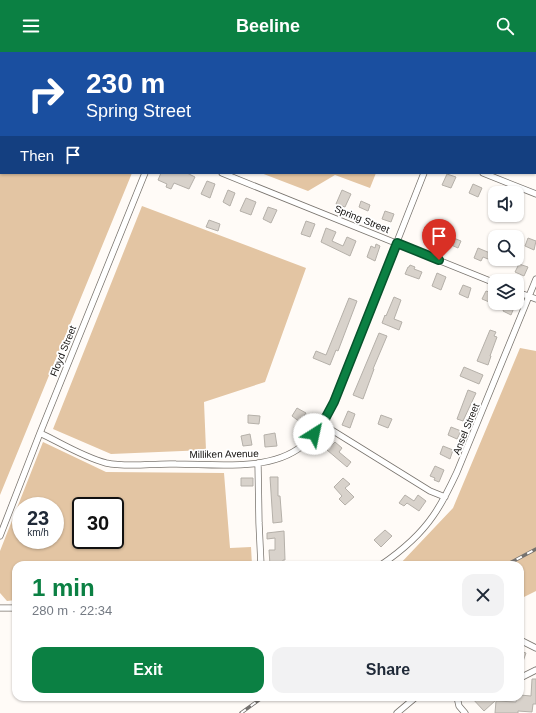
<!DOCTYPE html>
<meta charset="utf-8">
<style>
body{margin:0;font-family:Arial,sans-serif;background:#f2f2f3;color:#1f2937;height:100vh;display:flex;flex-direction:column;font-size:15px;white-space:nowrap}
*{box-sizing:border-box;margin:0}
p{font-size:13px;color:#747a83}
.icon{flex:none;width:22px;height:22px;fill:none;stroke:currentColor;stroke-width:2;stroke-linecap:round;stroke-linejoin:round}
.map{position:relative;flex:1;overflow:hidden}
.side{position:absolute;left:12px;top:509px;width:512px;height:140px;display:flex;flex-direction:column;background:#fff;border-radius:12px;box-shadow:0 1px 3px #0004}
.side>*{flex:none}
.hud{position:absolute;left:0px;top:0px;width:536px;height:122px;box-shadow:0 1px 3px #0004;background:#1a4fa0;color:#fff;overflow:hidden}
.buttons{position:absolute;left:488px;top:134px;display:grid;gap:8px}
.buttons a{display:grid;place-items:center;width:36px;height:36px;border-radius:8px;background:#fff;box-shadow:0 1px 3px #0004;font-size:20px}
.speed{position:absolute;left:12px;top:445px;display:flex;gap:8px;font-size:20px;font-weight:700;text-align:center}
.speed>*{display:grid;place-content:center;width:52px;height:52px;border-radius:50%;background:#fff;box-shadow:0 1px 3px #0004;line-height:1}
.speed small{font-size:10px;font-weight:400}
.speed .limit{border:2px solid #111;border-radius:6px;background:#fff;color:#111}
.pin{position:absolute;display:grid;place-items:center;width:34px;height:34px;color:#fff;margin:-41px -17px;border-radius:50% 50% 50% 0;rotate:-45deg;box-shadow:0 0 4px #0007}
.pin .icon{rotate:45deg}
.me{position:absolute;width:44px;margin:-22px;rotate:35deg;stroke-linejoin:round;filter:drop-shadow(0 0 3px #0008)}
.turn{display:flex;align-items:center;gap:14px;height:84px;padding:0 20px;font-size:18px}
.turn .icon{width:52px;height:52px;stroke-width:2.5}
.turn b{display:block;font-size:28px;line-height:34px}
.then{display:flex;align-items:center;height:38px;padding:0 20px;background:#0003;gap:8px;font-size:15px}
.round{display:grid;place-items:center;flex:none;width:42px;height:42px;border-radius:12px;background:#f2f2f3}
.headline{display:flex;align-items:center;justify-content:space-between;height:68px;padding:0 20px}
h1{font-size:24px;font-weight:700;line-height:30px;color:#0b8043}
.cta{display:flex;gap:8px;margin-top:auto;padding:8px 20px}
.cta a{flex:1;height:46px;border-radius:12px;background:#0b8043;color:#fff;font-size:16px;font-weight:700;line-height:46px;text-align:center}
.cta a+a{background:#f2f2f3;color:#1f2937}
header{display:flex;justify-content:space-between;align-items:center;height:52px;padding:0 20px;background:#0b8043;color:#fff;font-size:18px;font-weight:700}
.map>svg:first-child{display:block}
.forest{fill:#e3c5a3;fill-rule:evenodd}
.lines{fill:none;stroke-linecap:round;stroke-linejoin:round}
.stream{stroke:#947e66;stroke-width:2}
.building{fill:#d8d2cb;stroke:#b5b0a9}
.minor-casing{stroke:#7a756f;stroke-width:7}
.minor{stroke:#fff;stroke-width:5.5}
.rail-casing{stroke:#75726f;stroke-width:3.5}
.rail{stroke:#fff;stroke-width:2;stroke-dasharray:6;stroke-linecap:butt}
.route-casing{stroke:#07532c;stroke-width:10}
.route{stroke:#0b8043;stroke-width:7}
.labels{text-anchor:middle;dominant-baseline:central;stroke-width:3.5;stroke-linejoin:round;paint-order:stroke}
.street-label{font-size:10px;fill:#13110f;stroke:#fff}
</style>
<header><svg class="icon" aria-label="menu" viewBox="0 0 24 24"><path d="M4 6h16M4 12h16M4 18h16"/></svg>Beeline<svg class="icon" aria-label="search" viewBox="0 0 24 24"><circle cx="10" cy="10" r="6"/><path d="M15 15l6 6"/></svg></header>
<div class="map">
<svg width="536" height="661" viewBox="0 0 536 661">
<rect width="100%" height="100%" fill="#fffbf7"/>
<path class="forest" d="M213 0H327L213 1Z
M0 48H1V121H132L0 443Z
M261 121H376L370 136 335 123 308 139Z
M142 154 306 216 265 330 204 350 206 398 111 402 53 377Z
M520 296 536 299V539L520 547V513H399L453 456Z
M43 390 106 420 224 421 230 496 251 495 252 513H16V548L7 549 0 541V499ZM21 454H55V488H21ZM81 454H115V488H81Z"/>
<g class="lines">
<path class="stream" d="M476 0 479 1
M243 1 246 0
M535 15H536
M0 113H1"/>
</g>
<path class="building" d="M161 121H187L195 125 189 137 174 131 171 137 166 135 167 132 158 128Z
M447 122 456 125 451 136 442 133Z
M207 129 215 132 210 146 201 142Z
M473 132 482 136 478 145 469 141Z
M228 138 235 141 230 154 223 150Z
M342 138 351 142 345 155 336 152Z
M246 146 256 150 251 163 240 159Z
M361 149 370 153 368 159 359 155Z
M268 155 277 158 271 171 263 167Z
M385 159 394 162 391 170 382 167Z
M209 168 220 172 218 179 206 175Z
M306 169 315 172 310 185 301 182Z
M425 175 434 179 432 185 423 181Z
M326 176 336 180 332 189 343 194 347 185 356 189 350 204 321 190Z
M451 185 461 189 458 196 449 192Z
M528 186 536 189 534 198 525 194Z
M376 192 380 194 375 209 367 205 371 194 375 196Z
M478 196 490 201 488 207 483 205 481 209 474 206Z
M519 212 528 215 524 224 515 220Z
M410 213 415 215 414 217 422 220 419 227 405 222 408 215H409Z
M437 221 446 225 441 238 432 234Z
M463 233 471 236 468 246 459 242Z
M486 239 495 242 494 252 482 247Z
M394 245 401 248 394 267 402 270 399 278 382 271 385 263 386 264Z
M349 246 357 249 338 299 336 298 330 313 313 306 316 299 326 303Z
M506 251H516L511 263 503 259Z
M490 278 496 280 494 284 497 285 490 304H491L488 313 477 309Z
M379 281 387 284 373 317H374L363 347 353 343Z
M464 315 483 323 479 332 460 324Z
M468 338 476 341 463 369 457 367Z
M297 356 306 361 300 370 292 364Z
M348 359 355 362 350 376 342 373Z
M248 363 260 364 259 372 248 371Z
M381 363 392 367 388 376 378 372Z
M451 375 461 379 457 387 448 383Z
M275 381 277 394 265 395 264 383Z
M250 382 252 393 243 394 241 384Z
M335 390 342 396 339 400 351 410 347 415 327 398Z
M443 394 453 398 450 407 440 402Z
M435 414 444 418 439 430 434 428 435 426 430 424Z
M270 425H278V444H280L282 470 273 471Z
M241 426H253V434H241Z
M343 426 350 432 345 436 354 445 345 453 339 447 342 444 334 435Z
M405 443 414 449 418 443 426 449 419 459 407 451 404 454 399 451Z
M385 478 392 484 381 495 374 488Z
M284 479 285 508H283V513H270L269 498H275V486L267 487V481Z
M520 599 526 601 521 615H520Z
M532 627H536V652H533L532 660 518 659V661H495L496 649 516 650 517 645H520V643L531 644Z
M471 645H493L496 648 484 659Z"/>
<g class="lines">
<defs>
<path id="minor" d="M438 0 441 1
M194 1 195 0
M535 39H536
M222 121 495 231
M483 121 536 142
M517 240 536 247
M322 372 430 439 445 445
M40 381C61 391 83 405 106 411 130 416 152 411 176 412 214 412 270 420 302 394 317 383 326 366 334 350L424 121
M258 411 259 471 261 513
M0 484 40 381 145 121
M381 513C400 500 420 483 433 464 443 450 450 435 457 420L536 227
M0 556H16
M520 588 536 596
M520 626 536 618
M457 645 459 654 465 661
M397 661 416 645"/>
</defs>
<use href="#minor" class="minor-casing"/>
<use href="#minor" class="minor"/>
<defs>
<path id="rail" d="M506 513 536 497
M241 661 263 645"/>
</defs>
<use href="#rail" class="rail-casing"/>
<use href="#rail" class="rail"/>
</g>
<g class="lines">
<defs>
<path id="route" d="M314 382 326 365 334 350 397 191 439 208"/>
</defs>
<use href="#route" class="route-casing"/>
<use href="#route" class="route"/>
</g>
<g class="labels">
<g class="street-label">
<text transform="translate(362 167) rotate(22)">Spring Street</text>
<text transform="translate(63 299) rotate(-68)">Floyd Street</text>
<text transform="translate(466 377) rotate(-68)">Ansel Street</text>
<text transform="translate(224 402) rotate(-1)">Milliken Avenue</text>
</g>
</g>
</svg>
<div class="buttons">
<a><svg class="icon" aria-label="sound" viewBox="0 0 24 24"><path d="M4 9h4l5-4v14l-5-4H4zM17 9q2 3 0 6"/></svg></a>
<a><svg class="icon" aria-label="search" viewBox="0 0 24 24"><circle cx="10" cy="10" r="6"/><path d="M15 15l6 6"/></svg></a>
<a><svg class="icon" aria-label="layers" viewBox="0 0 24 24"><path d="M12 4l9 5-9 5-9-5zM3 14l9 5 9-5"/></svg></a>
</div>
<div class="speed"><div>23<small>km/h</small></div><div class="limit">30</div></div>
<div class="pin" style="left:439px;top:208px;background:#d93025"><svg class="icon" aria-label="arrive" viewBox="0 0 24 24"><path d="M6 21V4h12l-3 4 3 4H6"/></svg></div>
<svg class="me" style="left:314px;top:382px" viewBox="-20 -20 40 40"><circle r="19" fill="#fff"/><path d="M0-13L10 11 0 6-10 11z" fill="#0b8043"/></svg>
<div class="hud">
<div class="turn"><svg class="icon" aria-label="right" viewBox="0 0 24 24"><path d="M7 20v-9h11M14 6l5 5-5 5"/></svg><div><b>230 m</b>Spring Street</div></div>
<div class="then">Then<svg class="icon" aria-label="arrive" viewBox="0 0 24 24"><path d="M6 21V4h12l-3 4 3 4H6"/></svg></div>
</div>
<section class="side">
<div class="headline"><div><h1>1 min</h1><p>280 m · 22:34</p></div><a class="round"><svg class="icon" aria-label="close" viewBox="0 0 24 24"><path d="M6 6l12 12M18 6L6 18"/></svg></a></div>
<div class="cta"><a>Exit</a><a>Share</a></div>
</section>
</div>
